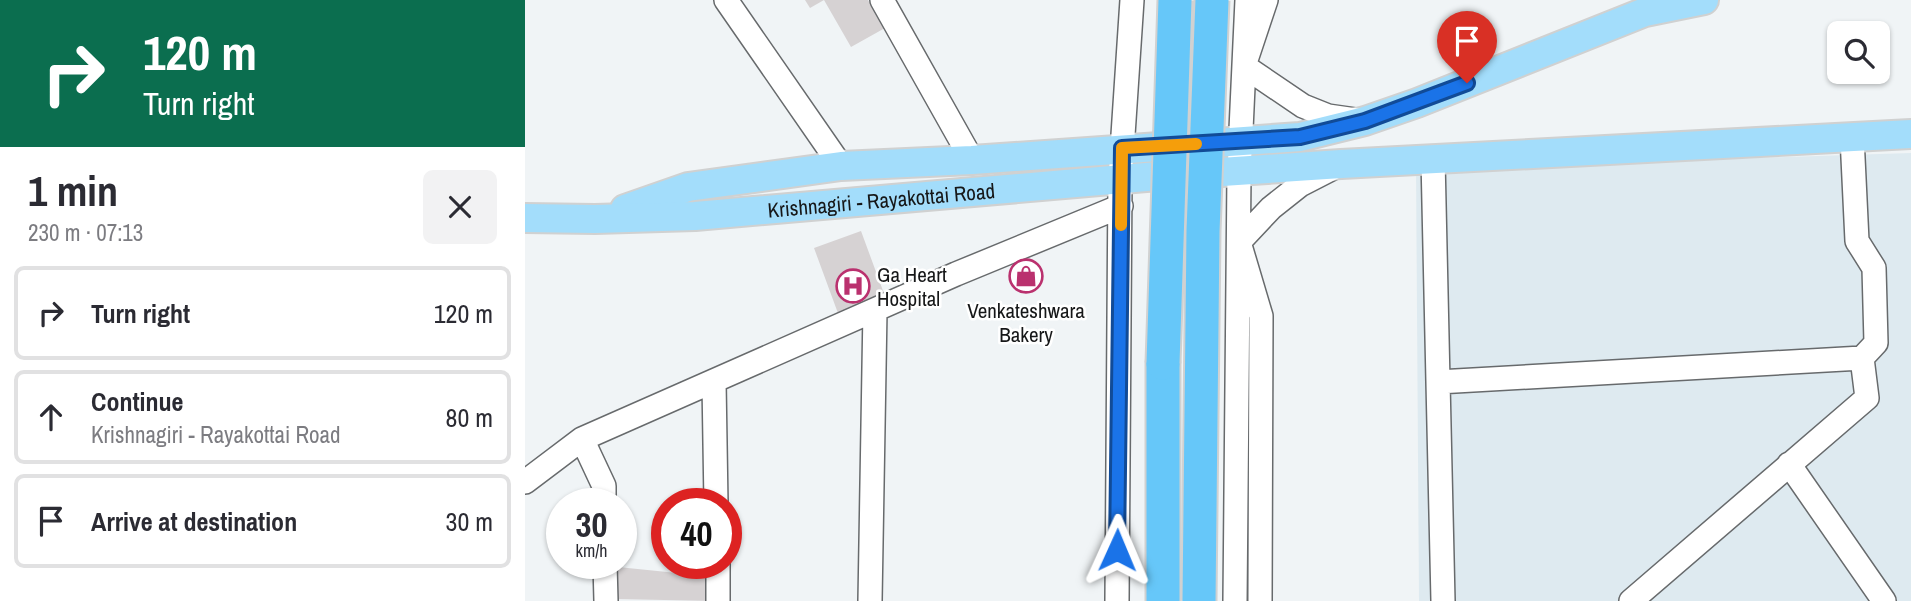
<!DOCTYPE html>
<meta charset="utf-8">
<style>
body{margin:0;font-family:"Archivo Narrow",sans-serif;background:#f2f2f3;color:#2b2b33;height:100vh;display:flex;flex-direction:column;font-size:26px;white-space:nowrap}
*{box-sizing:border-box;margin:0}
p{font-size:23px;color:#7c7c81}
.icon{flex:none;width:38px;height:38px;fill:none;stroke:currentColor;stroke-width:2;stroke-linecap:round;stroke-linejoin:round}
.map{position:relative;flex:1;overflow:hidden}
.details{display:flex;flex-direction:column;background:#fff;width:525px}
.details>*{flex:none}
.guide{background:#0b6e4f;color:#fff;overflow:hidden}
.tools{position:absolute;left:1302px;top:21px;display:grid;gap:14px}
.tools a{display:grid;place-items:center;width:63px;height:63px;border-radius:10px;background:#fff;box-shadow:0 2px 5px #0004;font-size:35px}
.speed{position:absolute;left:21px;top:488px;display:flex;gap:14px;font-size:35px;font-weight:700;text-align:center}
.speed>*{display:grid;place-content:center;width:91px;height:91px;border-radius:50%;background:#fff;box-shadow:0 2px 5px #0004;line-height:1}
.speed small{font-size:18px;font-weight:400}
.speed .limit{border:10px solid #d22;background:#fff;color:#111}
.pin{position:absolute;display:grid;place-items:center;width:60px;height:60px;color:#fff;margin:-72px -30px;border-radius:50% 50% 50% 0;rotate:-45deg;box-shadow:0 0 7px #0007}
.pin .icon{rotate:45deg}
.me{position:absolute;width:77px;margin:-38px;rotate:1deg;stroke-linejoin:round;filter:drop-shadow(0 0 5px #0008)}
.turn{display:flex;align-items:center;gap:24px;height:147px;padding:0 28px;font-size:32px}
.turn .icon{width:91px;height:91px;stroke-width:2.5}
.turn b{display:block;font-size:49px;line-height:60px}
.round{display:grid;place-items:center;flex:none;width:74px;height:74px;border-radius:10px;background:#f2f2f3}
.head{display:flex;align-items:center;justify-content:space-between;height:119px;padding:0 28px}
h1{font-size:42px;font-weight:700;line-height:52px}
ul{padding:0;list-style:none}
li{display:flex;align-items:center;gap:21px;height:94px;margin:0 14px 10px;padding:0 14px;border:4px solid #e1e1e2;border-radius:10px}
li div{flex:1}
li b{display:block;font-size:26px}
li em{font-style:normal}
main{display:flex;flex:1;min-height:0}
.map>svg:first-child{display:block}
.built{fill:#deeaf0}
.building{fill:#d6d2d3}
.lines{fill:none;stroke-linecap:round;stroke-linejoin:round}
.minor-casing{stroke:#676a6c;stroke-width:26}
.major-casing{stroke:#d0d1d1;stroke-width:32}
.highway-casing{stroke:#d0d1d1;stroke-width:37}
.minor{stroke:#fff;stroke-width:23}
.major{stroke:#a3ddfb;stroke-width:28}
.highway{stroke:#66c7f9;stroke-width:33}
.highway-bridge-casing{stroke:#d0d1d1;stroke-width:37;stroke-linecap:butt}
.highway-bridge{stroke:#66c7f9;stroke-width:33}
.route-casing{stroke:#114b97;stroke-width:18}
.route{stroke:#1a73e8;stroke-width:12}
.slow{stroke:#f59e0b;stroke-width:12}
.labels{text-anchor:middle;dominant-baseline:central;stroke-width:5;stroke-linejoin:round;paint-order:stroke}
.street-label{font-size:21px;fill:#161718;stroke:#fff}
.poi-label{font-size:21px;fill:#161718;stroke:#fff;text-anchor:start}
</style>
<main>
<section class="details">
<div class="guide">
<div class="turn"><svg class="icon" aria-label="right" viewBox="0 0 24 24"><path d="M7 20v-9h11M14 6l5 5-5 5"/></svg><div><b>120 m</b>Turn right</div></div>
</div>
<div class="head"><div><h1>1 min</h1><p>230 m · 07:13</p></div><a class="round"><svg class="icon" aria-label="close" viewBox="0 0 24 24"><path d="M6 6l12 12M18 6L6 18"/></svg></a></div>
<ul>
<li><svg class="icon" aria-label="right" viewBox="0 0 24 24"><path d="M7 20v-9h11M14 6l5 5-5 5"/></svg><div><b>Turn right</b></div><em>120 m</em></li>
<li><svg class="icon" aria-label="ahead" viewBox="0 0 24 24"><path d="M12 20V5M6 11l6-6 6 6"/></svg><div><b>Continue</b><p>Krishnagiri - Rayakottai Road</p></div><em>80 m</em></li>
<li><svg class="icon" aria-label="arrive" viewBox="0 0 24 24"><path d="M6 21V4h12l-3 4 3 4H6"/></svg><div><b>Arrive at destination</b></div><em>30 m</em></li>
</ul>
</section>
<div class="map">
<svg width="1386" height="601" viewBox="0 0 1386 601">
<rect width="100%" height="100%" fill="#f0f4f6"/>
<path class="built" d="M1386 153V601H894L891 169Z"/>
<path class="building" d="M280 0H343L360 28 326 47 299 0 285 8Z
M336 231 361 299 314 316 289 248Z
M93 567 191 577 189 601 90 599Z"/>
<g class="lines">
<defs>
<path id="minor" d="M201 0 316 166
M357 0 447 160
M741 0 719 66 778 106 803 116 831 120
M1327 137 1332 241 1349 268 1351 343 1337 358
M908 159 913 382
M189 382 191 504
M57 439 79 486V504
M1264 464 1359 601
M0 482 57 439 431 274 596 206
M80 564 81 601
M193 564V601
M345 601 350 310
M592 601 595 180 607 0
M710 601 714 173 722 0
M735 601 736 316 714 242 746 208 775 185 810 167
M918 601 913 382 1337 358 1342 398 1106 601"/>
<g id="major">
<path d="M100 209 163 187 316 166 447 160 775 137 840 121 892 103 1120 12 1179 0"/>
<path id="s1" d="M0 218 70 219 170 216 621 177 816 164 1386 134"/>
</g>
<path id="highway" d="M638 363V601"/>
</defs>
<use href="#minor" class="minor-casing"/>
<use href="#major" class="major-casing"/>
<use href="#highway" class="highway-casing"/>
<use href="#minor" class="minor"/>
<use href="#major" class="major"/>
<use href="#highway" class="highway"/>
<defs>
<path id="highway-bridge" d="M638 363 650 0
M674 601 678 231 687 0"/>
</defs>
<use href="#highway-bridge" class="highway-bridge-casing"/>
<use href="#highway-bridge" class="highway-bridge"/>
</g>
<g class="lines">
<defs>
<path id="route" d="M592 550 597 148 775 137 840 121 942 83"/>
</defs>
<use href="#route" class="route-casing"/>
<use href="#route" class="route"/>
<path class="slow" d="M596 225 597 148 671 144"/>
</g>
<defs>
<symbol id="shop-ring" viewBox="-11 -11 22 22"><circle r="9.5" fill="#fff" stroke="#ba316e" stroke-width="1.5"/><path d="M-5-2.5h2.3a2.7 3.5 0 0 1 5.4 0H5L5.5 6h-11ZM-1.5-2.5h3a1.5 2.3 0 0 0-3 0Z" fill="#ba316e"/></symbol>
<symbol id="hospital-ring" viewBox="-11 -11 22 22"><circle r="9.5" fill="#fff" stroke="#ba316e" stroke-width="1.5"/><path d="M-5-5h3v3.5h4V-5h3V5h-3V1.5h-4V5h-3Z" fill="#ba316e"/></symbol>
</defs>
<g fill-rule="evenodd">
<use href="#shop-ring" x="482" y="257" width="38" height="38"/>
<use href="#hospital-ring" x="309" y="267" width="38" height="38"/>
</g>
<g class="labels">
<g class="street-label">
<text stroke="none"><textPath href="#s1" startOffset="357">Krishnagiri - Rayakottai Road</textPath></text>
</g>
<g class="poi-label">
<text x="352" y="274">Ga Heart<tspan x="352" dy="24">Hospital</tspan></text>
<text x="501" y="310" text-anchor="middle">Venkateshwara<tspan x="501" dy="24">Bakery</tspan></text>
</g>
</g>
</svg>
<div class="tools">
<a><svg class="icon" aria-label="search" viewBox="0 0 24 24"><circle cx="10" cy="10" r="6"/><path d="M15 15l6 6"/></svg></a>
</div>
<div class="speed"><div>30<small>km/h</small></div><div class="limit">40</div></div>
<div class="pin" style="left:942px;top:83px;background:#d93025"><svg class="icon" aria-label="arrive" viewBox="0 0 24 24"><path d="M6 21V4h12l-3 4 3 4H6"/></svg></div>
<svg class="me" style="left:592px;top:550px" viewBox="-20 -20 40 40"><path d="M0-17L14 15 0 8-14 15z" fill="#1a73e8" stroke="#fff" stroke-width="4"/></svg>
</div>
</main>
